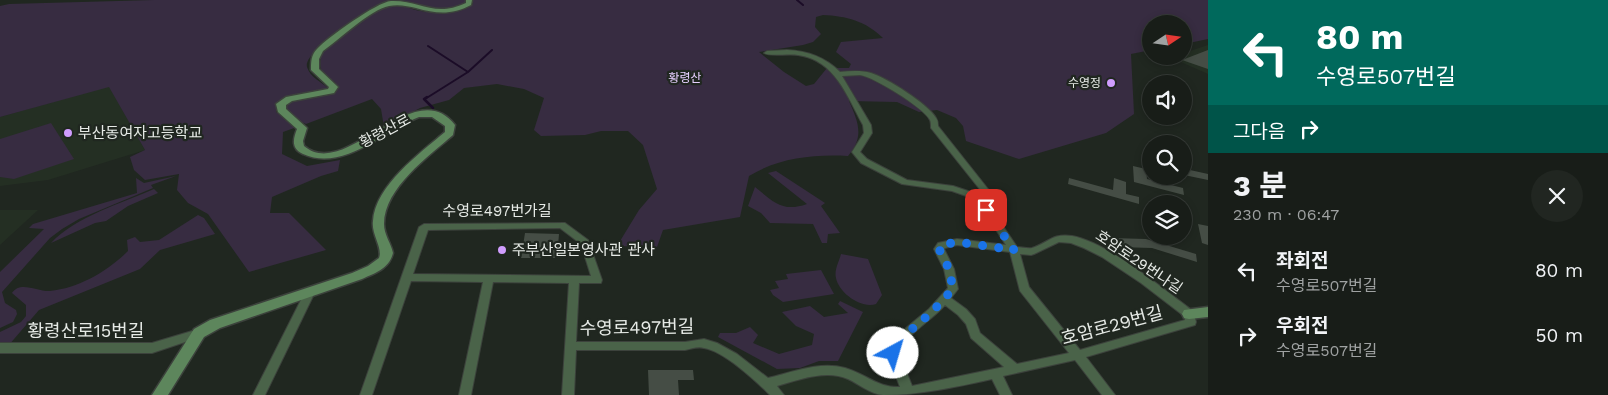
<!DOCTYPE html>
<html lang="ko">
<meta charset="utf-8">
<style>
body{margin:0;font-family:"Work Sans","Noto Sans KR",sans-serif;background:#212621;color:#f1f3f6;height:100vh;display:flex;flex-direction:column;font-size:19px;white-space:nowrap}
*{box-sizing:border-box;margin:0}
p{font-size:16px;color:#9fa2a2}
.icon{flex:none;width:28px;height:28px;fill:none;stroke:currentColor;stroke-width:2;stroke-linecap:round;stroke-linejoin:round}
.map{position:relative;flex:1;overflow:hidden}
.details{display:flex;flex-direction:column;background:#181d18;width:400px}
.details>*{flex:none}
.banner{background:#00695c;color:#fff;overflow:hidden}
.needle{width:32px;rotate:77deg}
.buttons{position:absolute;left:1142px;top:15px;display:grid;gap:10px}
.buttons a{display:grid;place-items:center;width:50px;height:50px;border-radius:50%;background:#181d18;box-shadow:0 2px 8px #0003,0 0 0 1px #363b37;font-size:25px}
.pin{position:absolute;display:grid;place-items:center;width:42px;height:42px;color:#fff;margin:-21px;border-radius:10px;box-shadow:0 2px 8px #0006}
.me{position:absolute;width:55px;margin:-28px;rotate:39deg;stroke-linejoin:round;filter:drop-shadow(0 0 4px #0008)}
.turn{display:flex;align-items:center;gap:18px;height:105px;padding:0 25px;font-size:22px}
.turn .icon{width:65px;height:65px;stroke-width:2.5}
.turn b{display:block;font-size:35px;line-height:42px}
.then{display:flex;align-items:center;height:48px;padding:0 25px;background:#0003;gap:10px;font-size:19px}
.round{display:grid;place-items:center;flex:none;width:52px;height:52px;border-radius:26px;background:#212621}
.summary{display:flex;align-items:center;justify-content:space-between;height:85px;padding:0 25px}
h1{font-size:30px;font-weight:700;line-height:38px}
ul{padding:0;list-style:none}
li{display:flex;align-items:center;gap:15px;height:65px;padding:0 25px}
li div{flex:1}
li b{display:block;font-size:19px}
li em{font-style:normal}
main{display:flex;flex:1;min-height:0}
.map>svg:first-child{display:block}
.built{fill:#242f23}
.green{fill:#372c41;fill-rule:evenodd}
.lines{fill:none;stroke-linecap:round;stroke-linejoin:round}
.stream-far1{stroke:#1b0c27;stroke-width:2}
.stream{stroke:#1b0c27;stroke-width:2.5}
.building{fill:#454d45}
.street-casing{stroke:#3c423c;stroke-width:2}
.secondary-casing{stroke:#3c423c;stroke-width:3}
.street{fill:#4a6349;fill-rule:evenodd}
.secondary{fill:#5d865c;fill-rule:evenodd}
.route{stroke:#1a73e8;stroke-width:9;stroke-dasharray:0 16.2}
.poi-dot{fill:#d09dfe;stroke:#202720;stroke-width:2}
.labels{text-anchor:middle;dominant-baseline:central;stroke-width:4.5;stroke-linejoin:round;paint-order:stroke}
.far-park-label{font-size:12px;fill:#e6cffe;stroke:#202720}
.far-poi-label{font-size:12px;fill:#e6eae6;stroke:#202720;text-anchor:end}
.street-label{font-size:15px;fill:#e6eae6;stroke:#202720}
.poi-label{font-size:15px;fill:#e6eae6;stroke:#202720;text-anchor:start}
.near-street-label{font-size:18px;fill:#e6eae6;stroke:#202720}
</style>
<main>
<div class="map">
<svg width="1208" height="395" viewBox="0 0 1208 395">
<rect width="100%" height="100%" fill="#202720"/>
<path class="built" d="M1208 45V74L1174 59 1172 56H1184V53Z
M109 86 145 150 48 180 0 186V117Z
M0 210H38L0 245Z
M830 373 864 383 908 391 912 395H784L778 385Z"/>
<path class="green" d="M154 0H465L466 5C435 17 419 0 392 1 376 3 303 50 307 67 310 77 321 82 328 88L324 92 278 104 276 112 297 127 283 132 282 154 307 166 340 160 338 171 321 176 272 197 270 213H289L326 250 249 272 208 214 188 203 177 190 179 174 145 180 134 170 130 157 145 150 109 87 0 117V6L9 4Z
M472 0H1208V39L1184 44V24H1151V50L1131 54 1134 114 1106 133 1019 159 966 141 963 126 956 118 937 110 919 112 897 102 849 101C858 122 865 136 848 156 814 154 778 158 749 176L740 217 663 230 657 247 617 246 639 210 657 189 643 145 628 131H601L585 135 541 136 534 130 544 98 524 89 497 84 464 88 449 100 420 108 384 127 381 109 372 99 306 124C297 120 290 116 286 107L288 103 336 91 335 82C321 75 318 68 322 53 334 40 377 6 395 5 404 4 411 10 421 11 436 14 460 13 473 4ZM823 15C846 16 866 21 883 38L841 42 836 52 851 64 849 68H827L814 84 806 86 784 72 759 52 803 45 813 42 821 34 815 27 816 17Z
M51 123 74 159 14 179 0 177V139Z
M776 171 825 203 821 206 840 233 828 234 827 243H822L813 224 770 223 761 213 748 206 755 187C773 201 782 213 807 204L768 173Z
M176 176 151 185 153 188 79 219 62 229 50 238 2 292 5 303 16 310 17 314 13 322 0 328V272L44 229 29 228 33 224 137 193 136 178 144 183Z
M154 189 158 193 128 206 106 221 95 223 51 243C77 216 120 204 154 189Z
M198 215 204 218 215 234 160 250 140 269 39 310 8 346H0V332L21 322 26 316V305L12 293C20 280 38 292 50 291 79 288 108 271 128 251L127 240 135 237 140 242 159 240Z
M841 254 868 259 882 295 876 304C861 309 839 293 836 278 834 270 839 262 841 254Z
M821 270 834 294 783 302 773 295 770 290 779 288 775 281 788 279 786 274Z
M840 301 863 312 838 361H819L800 368 777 369 718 337 720 333H736L750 327 758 335 753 343 779 354 812 345 814 334 796 326 782 312 810 306 824 317 848 313 838 304Z"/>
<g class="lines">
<path class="stream-far1" d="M797 0 803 5
M428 46 468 72
M425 99 468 72 492 50"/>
<path class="stream" d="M427 97 424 99 433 108"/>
</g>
<path class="building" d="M1208 50V69L1182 60Z
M1186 155 1190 170 1208 174V180L1184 175V156Z
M1133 166 1146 169 1147 179 1183 188 1184 195 1134 182Z
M1069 178 1113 190 1114 178 1126 182V194L1139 197V204L1068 184Z
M1198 224 1208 226V245L1202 243Z
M525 233 559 234 557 258H521Z
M1111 238 1146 239 1196 254 1197 262 1152 248 1118 247Z
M648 370H693L694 380H678L679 395H649Z"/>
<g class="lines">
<defs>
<path id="street" d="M787 50C808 51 825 57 840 72 850 71 861 70 871 73 887 78 928 104 936 118 938 121 938 122 938 126L999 203 992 210 1017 247C1021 247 1028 249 1032 248 1048 243 1052 233 1072 236 1107 242 1163 289 1193 311L1196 322 1195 325 1086 357 1115 395H1102L1075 360 1003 376 1012 395H1000L992 379C956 387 920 395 883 395 870 394 859 384 848 379 826 369 798 380 777 386L784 395H770C756 381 724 351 704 348 698 346 691 349 685 350H576L574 395H562L569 283 493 282 471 395H459L483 282 411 281 372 395H360L419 227 424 224 565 223 588 240 602 280 601 283H579L576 342H685L704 339 717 343 737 354 768 378C793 372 820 361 845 368 866 374 878 388 900 387L887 353 894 338 929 309 948 288 944 269 934 249 938 243 957 239 1006 245 983 210 989 204 952 191 902 184 861 163 852 152 864 133 863 125C847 96 835 60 798 55 789 53 770 57 764 53L767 51ZM860 75C874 77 924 108 930 120 931 122 931 125 931 128L986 197 953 186 907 180 867 159 860 152 872 133 871 125 842 76ZM560 228 581 244 591 276 413 274 428 230ZM1059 242 1071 243 1084 248 1102 257 1141 283 1184 316 1185 320 1080 350 1029 287 1020 254 1031 255 1034 254ZM957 245 1010 252 1020 291 1069 353 1017 364 980 333 975 319 966 309 951 298 958 289 954 269 944 249 945 248ZM945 305 958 315 966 324 971 338 1004 367 912 386 899 353C906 334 931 321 945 305Z
M310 288 314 289 315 292 265 395H253L305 292 306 289Z
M199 329 203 330 205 333 203 336 152 353H0V343H152Z"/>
<path id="secondary" d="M466 0H472L471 5C452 15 437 14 416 8 408 6 398 4 389 6 370 10 340 39 323 51L319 59V69L338 87 334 93 292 101 286 105V109L307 128 303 141 304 146C346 182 414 72 455 125L453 135C429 156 384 188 384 224 384 235 391 243 393 253 389 269 375 273 362 279L220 328 204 337 168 395H152L194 329 210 320 352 273 368 266 379 258C383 248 371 234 373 221 375 186 420 153 445 132V126L432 117H419C384 131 343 172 303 154 291 149 293 139 297 129L278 112 276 104 286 97 328 89 329 87 311 70C311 62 311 55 317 49 327 38 377 2 391 1 420 0 434 18 466 3Z
M1208 307V317L1189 319 1184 318 1182 314 1184 310Z"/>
</defs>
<use href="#street" class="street-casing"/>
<use href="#secondary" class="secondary-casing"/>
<use href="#street" class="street"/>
<use href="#secondary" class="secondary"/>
</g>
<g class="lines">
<path class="route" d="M893 353 898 341 932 312 953 289 949 269 939 249 941 245 957 242 1014 250 986 210"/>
</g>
<g class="poi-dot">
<circle cx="1111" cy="83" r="5"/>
<circle cx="68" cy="133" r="5"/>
<circle cx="502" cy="250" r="5"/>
</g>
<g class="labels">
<g class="far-park-label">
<text x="685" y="78">황령산</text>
</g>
<g class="far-poi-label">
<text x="1101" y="83">수영정</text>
</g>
<g class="street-label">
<text transform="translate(385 131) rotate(-28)">황령산로</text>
<text x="497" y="211">수영로497번가길</text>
<text transform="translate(1139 262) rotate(34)">호암로29번나길</text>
</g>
<g class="poi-label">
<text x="78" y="133">부산동여자고등학교</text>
<text x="512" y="250">주부산일본영사관 관사</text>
</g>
<g class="near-street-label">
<text transform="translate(1112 325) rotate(-15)">호암로29번길</text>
<text transform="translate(637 327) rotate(-1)">수영로497번길</text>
<text x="86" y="330">황령산로15번길</text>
</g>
</g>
</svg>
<div class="buttons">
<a><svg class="needle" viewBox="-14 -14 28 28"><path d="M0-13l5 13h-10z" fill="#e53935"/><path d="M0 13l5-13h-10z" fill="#9fa2a2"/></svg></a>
<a><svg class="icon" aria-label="sound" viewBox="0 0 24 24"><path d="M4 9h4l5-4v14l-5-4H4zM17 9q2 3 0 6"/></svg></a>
<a><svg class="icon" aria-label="search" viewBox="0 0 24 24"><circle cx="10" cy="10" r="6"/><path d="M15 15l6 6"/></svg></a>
<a><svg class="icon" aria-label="layers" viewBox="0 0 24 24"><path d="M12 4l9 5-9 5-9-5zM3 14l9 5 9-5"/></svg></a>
</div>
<div class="pin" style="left:986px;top:210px;background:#d93025"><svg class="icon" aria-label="arrive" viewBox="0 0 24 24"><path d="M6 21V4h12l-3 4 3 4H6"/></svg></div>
<svg class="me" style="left:893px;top:353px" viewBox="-20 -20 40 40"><circle r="19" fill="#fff"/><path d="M0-13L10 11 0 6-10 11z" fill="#1a73e8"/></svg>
</div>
<section class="details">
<div class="banner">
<div class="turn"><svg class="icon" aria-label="left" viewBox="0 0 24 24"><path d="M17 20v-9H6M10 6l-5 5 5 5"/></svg><div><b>80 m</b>수영로507번길</div></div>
<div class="then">그다음<svg class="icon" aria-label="right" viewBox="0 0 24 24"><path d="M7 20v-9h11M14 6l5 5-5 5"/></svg></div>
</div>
<div class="summary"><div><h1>3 분</h1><p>230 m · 06:47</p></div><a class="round"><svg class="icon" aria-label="close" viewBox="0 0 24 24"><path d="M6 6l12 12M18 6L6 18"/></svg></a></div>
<ul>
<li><svg class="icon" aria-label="left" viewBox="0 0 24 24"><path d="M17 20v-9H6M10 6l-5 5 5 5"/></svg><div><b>좌회전</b><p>수영로507번길</p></div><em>80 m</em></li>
<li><svg class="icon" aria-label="right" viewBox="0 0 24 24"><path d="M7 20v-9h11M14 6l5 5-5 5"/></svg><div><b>우회전</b><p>수영로507번길</p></div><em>50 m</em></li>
</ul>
</section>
</main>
